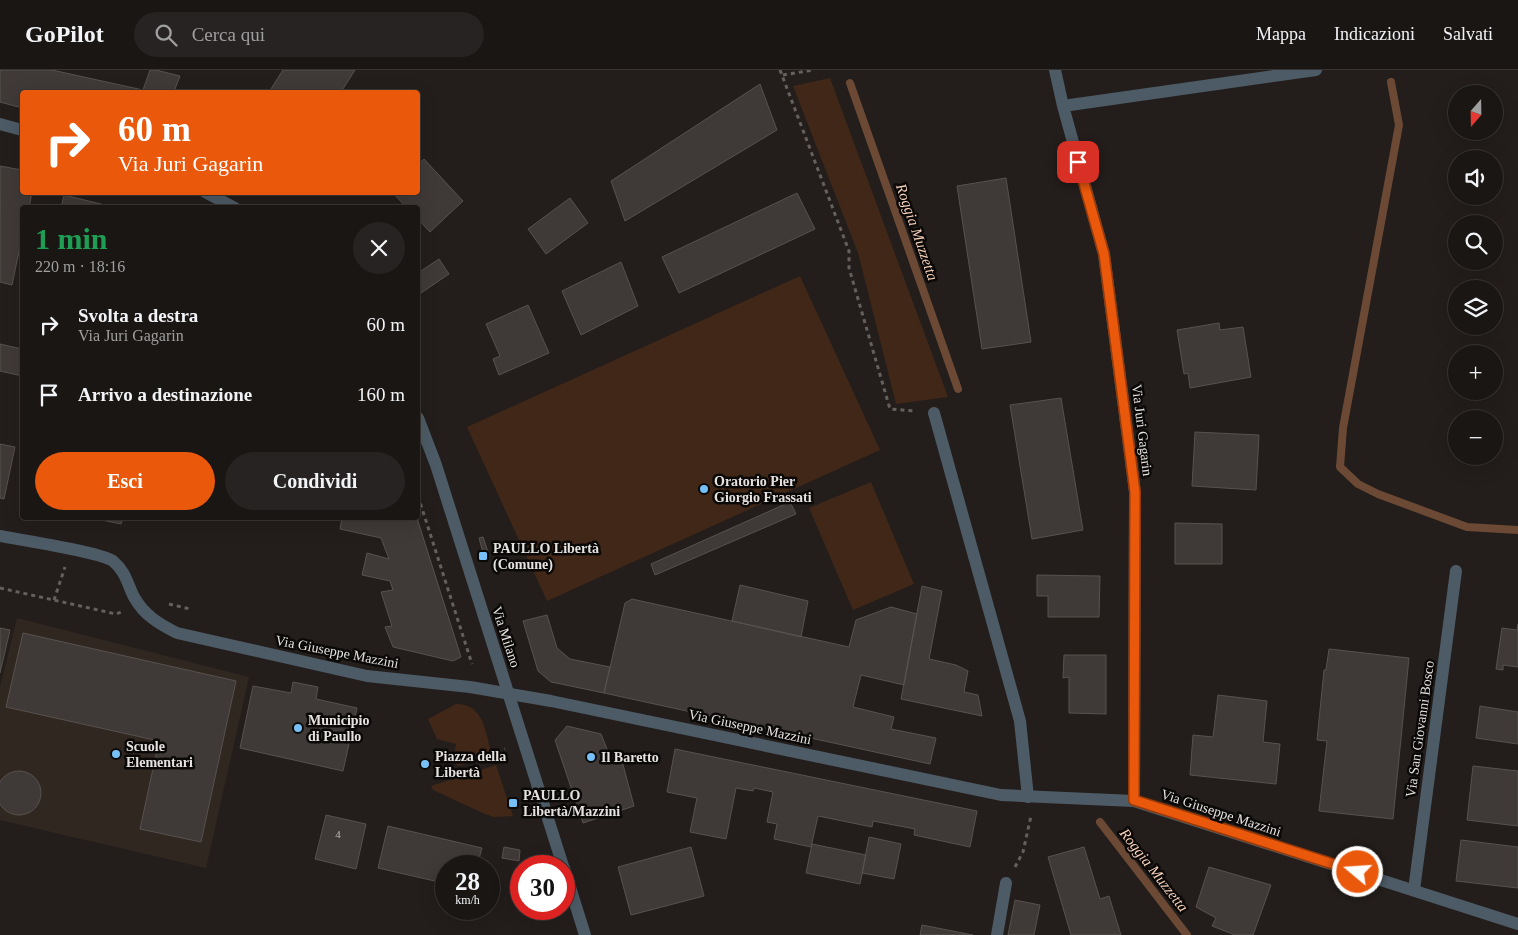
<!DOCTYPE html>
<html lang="it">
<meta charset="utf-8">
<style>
body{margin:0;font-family:Georgia,serif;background:#272322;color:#f1f3f6;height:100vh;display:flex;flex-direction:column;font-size:19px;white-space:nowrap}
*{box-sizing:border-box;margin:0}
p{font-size:16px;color:#9f9fa0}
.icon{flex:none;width:28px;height:28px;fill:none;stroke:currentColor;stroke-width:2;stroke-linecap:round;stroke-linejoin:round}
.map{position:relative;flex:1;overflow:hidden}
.details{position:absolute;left:20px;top:135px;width:400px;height:315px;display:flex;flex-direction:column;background:#1a1614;border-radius:5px;box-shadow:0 5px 20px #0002,0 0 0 1px #383534}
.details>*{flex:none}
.top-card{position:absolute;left:20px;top:20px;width:400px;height:105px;border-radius:5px;box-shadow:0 5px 20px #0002,0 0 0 1px #383534;background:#ea580c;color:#fff;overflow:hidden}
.needle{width:32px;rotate:200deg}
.tools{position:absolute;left:1448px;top:15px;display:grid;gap:10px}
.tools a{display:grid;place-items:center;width:55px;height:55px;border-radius:50%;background:#1a1614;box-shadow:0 5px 20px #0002,0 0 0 1px #383534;font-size:25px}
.speed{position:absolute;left:435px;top:785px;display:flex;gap:10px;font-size:25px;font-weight:700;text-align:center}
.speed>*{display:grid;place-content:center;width:65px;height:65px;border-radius:50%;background:#1a1614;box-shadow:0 5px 20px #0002,0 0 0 1px #383534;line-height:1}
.speed small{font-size:12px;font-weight:400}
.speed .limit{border:8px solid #d22;background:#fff;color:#111}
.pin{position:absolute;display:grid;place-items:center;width:42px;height:42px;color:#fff;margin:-21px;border-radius:10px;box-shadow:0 2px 8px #0006}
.me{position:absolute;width:55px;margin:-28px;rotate:288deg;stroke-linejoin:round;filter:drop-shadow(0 0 4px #0008)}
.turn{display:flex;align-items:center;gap:18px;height:105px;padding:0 15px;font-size:22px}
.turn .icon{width:65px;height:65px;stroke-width:2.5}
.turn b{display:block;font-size:35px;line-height:42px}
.round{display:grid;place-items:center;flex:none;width:52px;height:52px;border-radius:26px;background:#272322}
.headline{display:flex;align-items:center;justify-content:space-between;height:85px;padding:0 15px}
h1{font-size:30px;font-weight:800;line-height:38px;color:#1e9e55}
.button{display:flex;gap:10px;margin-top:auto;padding:10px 15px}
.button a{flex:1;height:58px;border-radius:30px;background:#ea580c;color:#fff;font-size:20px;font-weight:800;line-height:58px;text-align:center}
.button a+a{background:#272322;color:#f1f3f6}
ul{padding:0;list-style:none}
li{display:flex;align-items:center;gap:15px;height:70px;padding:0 15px}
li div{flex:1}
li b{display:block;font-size:19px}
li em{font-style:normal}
header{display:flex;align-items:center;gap:30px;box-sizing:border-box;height:70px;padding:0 25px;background:#1a1614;border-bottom:1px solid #383534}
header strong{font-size:24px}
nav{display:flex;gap:28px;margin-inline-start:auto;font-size:18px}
.search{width:350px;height:45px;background:#272322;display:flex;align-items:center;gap:12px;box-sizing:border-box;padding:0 18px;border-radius:28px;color:#9f9fa0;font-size:19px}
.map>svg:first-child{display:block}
.built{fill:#312721}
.green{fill:#412717}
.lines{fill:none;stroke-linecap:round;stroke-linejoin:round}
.stream{stroke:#6b4934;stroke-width:8}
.building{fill:#3f3a37;stroke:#57524f}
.path{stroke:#64605d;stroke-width:3;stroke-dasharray:4 4;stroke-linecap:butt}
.service{stroke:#4d5b66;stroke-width:12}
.minor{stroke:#4d5b66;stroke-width:12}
.tertiary{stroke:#4d5b66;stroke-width:12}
.route-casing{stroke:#983908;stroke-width:12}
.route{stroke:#ea580c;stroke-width:9}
.poi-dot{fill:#77c0f7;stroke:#0b0908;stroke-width:2}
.labels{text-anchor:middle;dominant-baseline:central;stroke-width:5;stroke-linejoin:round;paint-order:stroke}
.number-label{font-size:11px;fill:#bcb8b6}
.street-label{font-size:14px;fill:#e5e2e0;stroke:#0b0908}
.poi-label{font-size:14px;font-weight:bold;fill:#e5e2e0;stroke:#0b0908;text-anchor:start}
.water-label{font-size:15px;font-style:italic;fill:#f9d3bd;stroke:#0b0908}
</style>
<header>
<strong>GoPilot</strong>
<div class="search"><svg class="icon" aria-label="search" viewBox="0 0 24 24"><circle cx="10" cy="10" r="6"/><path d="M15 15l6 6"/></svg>Cerca qui</div>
<nav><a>Mappa</a><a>Indicazioni</a><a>Salvati</a></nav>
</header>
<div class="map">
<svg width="1518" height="865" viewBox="0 0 1518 865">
<rect width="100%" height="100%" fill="#231e1b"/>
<path class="built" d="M17 548 249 607 206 798 0 750V617Z"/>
<path class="green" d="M830 8 948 327 896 334 858 183 793 16Z
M800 206 880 380 547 531 467 357Z
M871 412 914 514 853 540 809 438Z
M456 634C485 634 485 663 492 685L458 696 453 690 456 674 437 669 428 649Z
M496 695 513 746 494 747 485 744 433 720 431 716Z"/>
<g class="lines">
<path class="stream" d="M1391 12 1399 55 1343 358 1340 397 1358 414 1378 424 1467 457 1518 460
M850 13 958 319
M1100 752 1187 865"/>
</g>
<path class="building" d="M0 0H52L143 20 150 0H156L180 6 175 19 185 22H22V38L0 32Z
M283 0H355L341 22H269Z
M760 14 777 60 625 151 611 111Z
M424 89 463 131 430 162 418 149V138H407L392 122H418V95Z
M0 96 22 100V122H32L29 138H22V167L12 215 0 212Z
M1006 108 1031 272 982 279 957 116Z
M797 123 815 159 679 223 662 187Z
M64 125 105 135V138H61Z
M570 128 588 153 546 184 528 159Z
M439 189 449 204 418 225V203Z
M621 192 638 236 581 265 562 221Z
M528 235 549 283 499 305 493 289 500 286 486 254Z
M1219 253 1220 260 1243 257 1251 307 1190 318 1188 303 1184 304 1177 260Z
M0 274 22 279V306L0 301Z
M1061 328 1083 460 1032 469 1010 335Z
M1195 362 1259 365 1256 420 1192 416Z
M0 374 15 377 4 429 0 428Z
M790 432 796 444 655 505 651 494Z
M92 448H123L121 454Z
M342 448H417L461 587 453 591 393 577 385 557 392 556 381 522 393 520 390 511 362 505 367 483 389 489 381 468 340 459Z
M1175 453 1222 454V494H1175Z
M483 467 488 482 483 483 479 468Z
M1037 505 1100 506 1099 547H1048V526H1037Z
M740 515 808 531 801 567 732 551Z
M922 516 942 521 929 589 956 595 968 601 964 622 978 625 982 646 901 629Z
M632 529 849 577 856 550 891 537 917 544 904 615 861 605 853 637 894 647 891 659 936 668 930 694 604 623 625 533Z
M547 545 557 578 570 589 610 597 604 623 551 612 538 601 523 551Z
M1518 554V597L1503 595V600L1496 599 1502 558 1517 560Z
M0 558 10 560 0 603Z
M23 563 236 611 201 772 140 759 159 671 6 637Z
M1329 579 1409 588 1393 749 1319 741 1327 671 1317 670 1324 600H1326Z
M1064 585H1106V644L1069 643V607L1063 608Z
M293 612 318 617 316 629 357 638 343 701 240 678 253 616 291 623Z
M1218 625 1267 631 1263 672 1280 674 1276 714 1190 705 1193 665 1213 667Z
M1480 636 1518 642V674L1476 668Z
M567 656 601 664 613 694 622 691 634 736 583 753 555 670Z
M675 679 977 741 970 777 914 765 915 759 873 751 872 757 818 746 811 777 774 769 777 754 767 752 773 722 754 718 753 721 736 718 726 769 690 762 697 728 667 722Z
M1473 696 1518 701V756L1467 750Z
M-3 723a22 22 0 1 1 44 0a22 22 0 1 1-44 0Z
M326 745 366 754 356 799 315 789Z
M388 756 482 778 477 796H446V828L436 825 439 812 378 798Z
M869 767 901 774 894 809 862 803Z
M1461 770 1518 777V818L1456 811Z
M812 774 866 785 860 814 806 803Z
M504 777 520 780 519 791 502 788Z
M691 777 704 826 631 845 618 797Z
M1084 777 1100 829 1109 826 1121 865H1071L1048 787Z
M1209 797 1271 815 1253 865H1235L1212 856 1216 848 1196 837Z
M1015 830 1040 835 1034 865H1008Z
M922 855 973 865H920Z"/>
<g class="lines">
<path class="path" d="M780 0 849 181V198L890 339 914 341
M783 5 813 0
M418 426 472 594
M0 518 116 544 121 542
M54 530 65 497
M169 534 190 539
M497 682 505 679
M1015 797 1023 782 1031 746"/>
<path class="service" d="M934 343 1020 651 1028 727"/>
<path class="minor" d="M1055 0 1063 36 1104 184 1135 422 1134 731
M1063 36 1316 0
M0 466C21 470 100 482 113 491 126 502 127 513 134 527 144 545 159 554 177 563L367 606 470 617 551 631 1001 725 1134 731 1518 854
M1414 820 1456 501
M997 865 1006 813"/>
<path class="tertiary" d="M0 54 22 60
M205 122 235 138
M418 348 436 395 563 796
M564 798 585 865"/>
</g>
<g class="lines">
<defs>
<path id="route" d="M1078 92 1104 184 1135 422 1134 730 1358 802"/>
</defs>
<use href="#route" class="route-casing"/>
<use href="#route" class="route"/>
</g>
<g class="poi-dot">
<circle cx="704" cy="419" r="5"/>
<rect x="478" y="481" width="10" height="10" rx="2.5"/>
<circle cx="298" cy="658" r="5"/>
<circle cx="116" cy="684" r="5"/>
<circle cx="591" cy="687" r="5"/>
<circle cx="425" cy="694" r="5"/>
<rect x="508" y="728" width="10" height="10" rx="2.5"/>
</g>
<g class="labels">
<g class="number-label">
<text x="338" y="764">4</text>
</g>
<g class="street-label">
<text transform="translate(1142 360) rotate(83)">Via Juri Gagarin</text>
<text transform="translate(506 567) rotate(72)">Via Milano</text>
<text transform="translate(337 582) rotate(11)">Via Giuseppe Mazzini</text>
<text transform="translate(750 657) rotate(12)">Via Giuseppe Mazzini</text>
<text transform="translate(1420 659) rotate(-82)">Via San Giovanni Bosco</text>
<text transform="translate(1221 743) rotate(18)">Via Giuseppe Mazzini</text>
</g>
<g class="poi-label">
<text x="714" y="411">Oratorio Pier<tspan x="714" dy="16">Giorgio Frassati</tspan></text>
<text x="493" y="478">PAULLO Libertà<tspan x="493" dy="16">(Comune)</tspan></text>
<text x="308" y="650">Municipio<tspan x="308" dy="16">di Paullo</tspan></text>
<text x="126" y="676">Scuole<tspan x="126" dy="16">Elementari</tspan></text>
<text x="435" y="686">Piazza della<tspan x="435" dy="16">Libertà</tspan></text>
<text x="601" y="687">Il Baretto</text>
<text x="523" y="725">PAULLO<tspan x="523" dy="16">Libertà/Mazzini</tspan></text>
</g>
<g class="water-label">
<text transform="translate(917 162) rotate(71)">Roggia Muzzetta</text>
<text transform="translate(1154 800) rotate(52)">Roggia Muzzetta</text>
</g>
</g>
</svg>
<div class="tools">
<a><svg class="needle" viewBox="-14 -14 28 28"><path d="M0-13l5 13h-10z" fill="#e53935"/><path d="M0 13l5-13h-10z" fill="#9f9fa0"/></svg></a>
<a><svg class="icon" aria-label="sound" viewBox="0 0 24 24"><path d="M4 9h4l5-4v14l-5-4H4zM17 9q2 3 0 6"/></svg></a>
<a><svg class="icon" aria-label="search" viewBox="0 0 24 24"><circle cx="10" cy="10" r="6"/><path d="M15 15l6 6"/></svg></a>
<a><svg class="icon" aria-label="layers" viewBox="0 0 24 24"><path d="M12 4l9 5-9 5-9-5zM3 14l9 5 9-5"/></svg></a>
<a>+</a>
<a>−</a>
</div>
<div class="speed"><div>28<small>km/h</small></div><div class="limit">30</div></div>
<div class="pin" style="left:1078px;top:92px;background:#d93025"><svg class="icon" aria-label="arrive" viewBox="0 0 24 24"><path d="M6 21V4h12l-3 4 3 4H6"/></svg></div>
<svg class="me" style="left:1358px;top:802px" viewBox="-20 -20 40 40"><circle r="17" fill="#ea580c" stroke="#fff" stroke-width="3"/><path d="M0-11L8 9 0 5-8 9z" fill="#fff"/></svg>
<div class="top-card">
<div class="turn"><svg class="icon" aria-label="right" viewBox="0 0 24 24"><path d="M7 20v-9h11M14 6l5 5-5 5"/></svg><div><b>60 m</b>Via Juri Gagarin</div></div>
</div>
<section class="details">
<div class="headline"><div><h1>1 min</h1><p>220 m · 18:16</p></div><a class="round"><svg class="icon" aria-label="close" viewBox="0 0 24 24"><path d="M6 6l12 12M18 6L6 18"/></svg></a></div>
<ul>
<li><svg class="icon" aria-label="right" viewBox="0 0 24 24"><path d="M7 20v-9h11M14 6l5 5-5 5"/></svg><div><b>Svolta a destra</b><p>Via Juri Gagarin</p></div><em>60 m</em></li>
<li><svg class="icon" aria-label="arrive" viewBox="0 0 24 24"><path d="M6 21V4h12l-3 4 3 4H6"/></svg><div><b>Arrivo a destinazione</b></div><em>160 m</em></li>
</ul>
<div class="button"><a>Esci</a><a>Condividi</a></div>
</section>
</div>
